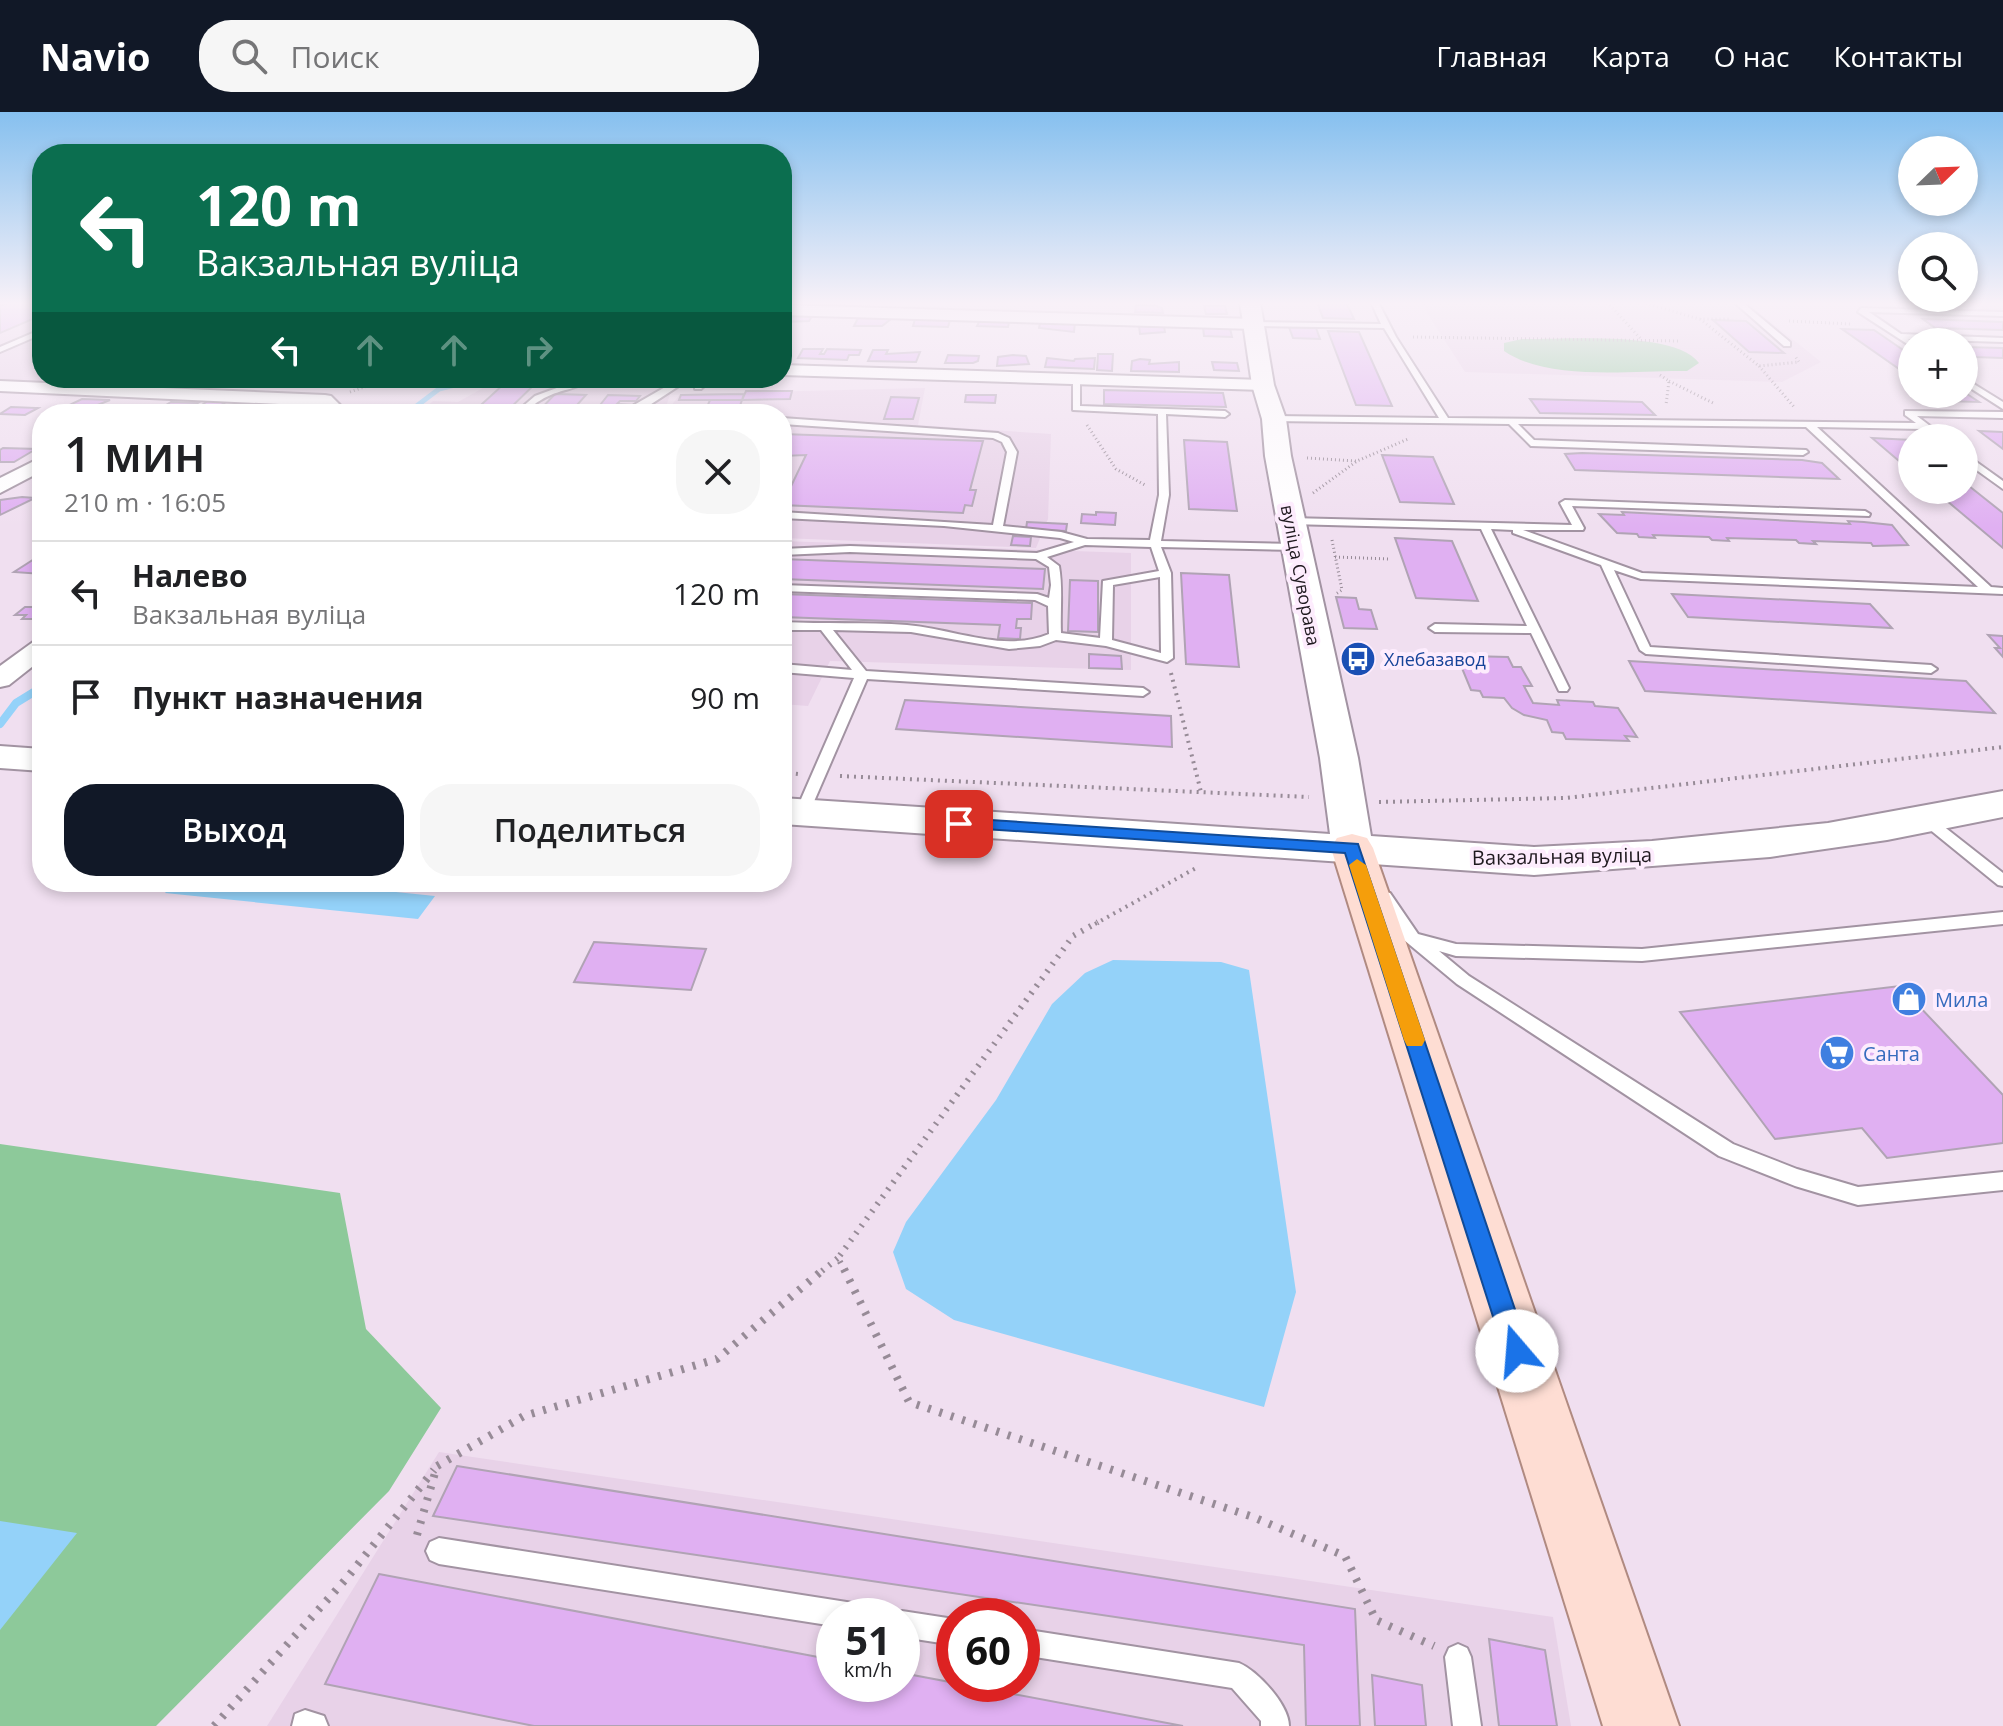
<!DOCTYPE html>
<html lang="ru">
<meta charset="utf-8">
<style>
body{margin:0;font-family:"Open Sans",sans-serif;background:#f6f6f6;color:#202124;height:100vh;display:flex;flex-direction:column;font-size:30px;white-space:nowrap}
*{box-sizing:border-box;margin:0}
p{font-size:26px;color:#757577}
.icon{flex:none;width:44px;height:44px;fill:none;stroke:currentColor;stroke-width:2;stroke-linecap:round;stroke-linejoin:round}
.map{position:relative;flex:1;overflow:hidden}
.details{position:absolute;left:32px;top:292px;width:760px;height:488px;display:flex;flex-direction:column;background:#fff;border-radius:32px;box-shadow:0 4px 12px #0003}
.details>*{flex:none}
.banner{position:absolute;left:32px;top:32px;width:760px;height:244px;border-radius:32px;box-shadow:0 4px 12px #0003;background:#0b6e4f;color:#fff;overflow:hidden}
.needle{width:52px;rotate:67deg}
.tools{position:absolute;left:1898px;top:24px;display:grid;gap:16px}
.tools a{display:grid;place-items:center;width:80px;height:80px;border-radius:50%;background:#fff;box-shadow:0 4px 12px #0003;font-size:40px}
.speed{position:absolute;left:816px;top:1486px;display:flex;gap:16px;font-size:40px;font-weight:700;text-align:center}
.speed>*{display:grid;place-content:center;width:104px;height:104px;border-radius:50%;background:#fff;box-shadow:0 4px 12px #0003;line-height:1}
.speed small{font-size:20px;font-weight:400}
.speed .limit{border:12px solid #d22;background:#fff;color:#111}
.pin{position:absolute;display:grid;place-items:center;width:68px;height:68px;color:#fff;margin:-34px;border-radius:16px;box-shadow:0 4px 12px #0006}
.me{position:absolute;width:88px;margin:-44px;rotate:342deg;stroke-linejoin:round;filter:drop-shadow(0 0 6px #0008)}
.turn{display:flex;align-items:center;gap:28px;height:168px;padding:0 32px;font-size:36px}
.turn .icon{width:104px;height:104px;stroke-width:2.5}
.turn b{display:block;font-size:56px;line-height:68px}
.lanes{display:flex;align-items:center;height:76px;padding:0 32px;background:#0003;justify-content:center;gap:40px;direction:ltr}
.lanes .off{opacity:.35}
.round{display:grid;place-items:center;flex:none;width:84px;height:84px;border-radius:32px;background:#f6f6f6}
.overview{display:flex;align-items:center;justify-content:space-between;height:136px;padding:0 32px}
h1{font-size:48px;font-weight:600;line-height:60px}
.cta{display:flex;gap:16px;margin-top:auto;padding:16px 32px}
.cta a{flex:1;height:92px;border-radius:32px;background:#111827;color:#fff;font-size:32px;font-weight:600;line-height:92px;text-align:center}
.cta a+a{background:#f6f6f6;color:#202124}
ul{padding:0;list-style:none}
li{display:flex;align-items:center;gap:24px;height:104px;padding:0 32px;border-top:2px solid #e0e0e0}
li div{flex:1}
li b{display:block;font-size:30px}
li em{font-style:normal}
header{display:flex;align-items:center;gap:48px;box-sizing:border-box;height:112px;padding:0 40px;background:#111827;color:#fff}
header strong{font-size:38px}
nav{display:flex;gap:44px;margin-inline-start:auto;font-size:28px}
.search{width:560px;height:72px;background:#f6f6f6;display:flex;align-items:center;gap:20px;box-sizing:border-box;padding:0 28px;border-radius:32px;color:#757577;font-size:30px}
.map>svg:first-child{display:block}
.built{fill:#e8d2e8;fill-rule:evenodd}
.green{fill:#8dc99a}
.water{fill:#94d2f9}
.lines{fill:none;stroke-linecap:round;stroke-linejoin:round}
.stream-far1{stroke:#94d2f9;stroke-width:5}
.stream{stroke:#94d2f9;stroke-width:8}
.building{fill:#e0b0f2;stroke:#b0a3b4;stroke-width:2}
.lane-casing{stroke:#a293a2;stroke-width:4}
.street-casing{stroke:#a293a2;stroke-width:4}
.secondary-casing{stroke:#a293a2;stroke-width:4}
.primary-casing{stroke:#b08a81;stroke-width:4}
.path-far3{stroke:#978b97;stroke-width:3;stroke-dasharray:1 3;stroke-linecap:butt}
.path-far2{stroke:#978b97;stroke-width:4;stroke-dasharray:2 5;stroke-linecap:butt}
.path-far1{stroke:#978b97;stroke-width:6;stroke-dasharray:2 7;stroke-linecap:butt}
.path{stroke:#978b97;stroke-width:8;stroke-dasharray:3 9;stroke-linecap:butt}
.lane{fill:#fff;fill-rule:evenodd}
.street{fill:#fff;fill-rule:evenodd}
.secondary{fill:#fff;fill-rule:evenodd}
.primary{fill:#feddd3;fill-rule:evenodd}
.route{fill:#1a73e8;stroke:#114b97;stroke-width:2}
.slow{fill:#f59e0b}
.labels{text-anchor:middle;dominant-baseline:central;stroke-width:8;stroke-linejoin:round;paint-order:stroke}
.far-street-label{font-size:18px;fill:#201a20;stroke:#fdecfd}
.far-transit-label{font-size:18px;fill:#164399;stroke:#fdecfd;text-anchor:start}
.street-label{font-size:20px;fill:#201a20;stroke:#fdecfd}
.shop-label{font-size:20px;fill:#366cbe;stroke:#fdecfd;text-anchor:start}
</style>
<header>
<strong>Navio</strong>
<div class="search"><svg class="icon" aria-label="search" viewBox="0 0 24 24"><circle cx="10" cy="10" r="6"/><path d="M15 15l6 6"/></svg>Поиск</div>
<nav><a>Главная</a><a>Карта</a><a>О нас</a><a>Контакты</a></nav>
</header>
<div class="map">
<svg width="2003" height="1614" viewBox="0 0 2003 1614">
<rect width="100%" height="100%" fill="#f0dff0"/>
<path class="built" d="M0 190H42V266H189L165 279 0 270Z
M1420 190H1746L1821 250 1782 270 1465 260Z
M499 267 565 268 562 275 671 278 667 292 659 302H418L433 289 458 290Z
M925 276 918 313 1051 322 1048 407 1036 436 782 426V302H665L680 282Z
M782 429 1131 441V558L830 549 808 594 782 592Z
M439 1340 1553 1505 1571 1614H267ZM834 1504H902V1572H834ZM954 1504H1022V1572H954Z"/>
<path class="green" d="M1522 227C1562 228 1675 218 1699 251L1687 259C1633 258 1549 270 1504 239V231Z
M0 1032 340 1081 366 1217 441 1296 389 1379 156 1614H0Z"/>
<path class="water" d="M175 770H298L435 784 418 807 165 781Z
M1113 848 1221 850 1249 858 1296 1180 1264 1295 954 1208 906 1177 893 1140 906 1110 996 988 1052 892 1085 861Z
M0 1409 77 1421 0 1518Z"/>
<g class="lines">
<path class="stream-far1" d="M406 302 439 277 482 266"/>
<path class="stream" d="M0 612 16 591 42 575"/>
</g>
<path class="building" d="M9 190H42V203L0 221V194Z
M1317 190H1346L1354 207 1323 206Z
M1136 193 1157 194 1162 196 1163 201 1135 200Z
M1204 194H1225L1227 202H1206Z
M788 203 812 204 809 209 783 210Z
M880 205 891 207 882 214H854L858 206Z
M915 207 950 208 948 215 913 214Z
M1923 207 2003 210V218L1935 216Z
M1713 208 1746 209 1784 241 1749 240Z
M1056 209 1075 210 1074 220 1039 216 1040 211Z
M979 210H1009L1008 215 977 214Z
M1139 214H1164L1165 220 1140 222Z
M1203 215 1230 216 1232 225 1204 224Z
M1289 215 1316 216 1320 227 1293 226Z
M1842 217 1874 218 1906 240H1903L1912 244V266Z
M1328 219 1359 220 1392 294 1356 293Z
M1964 235 2003 236V246L1974 245Z
M803 237H823L820 242H824L827 237 861 238 859 243H849L847 248 798 246Z
M873 238H888L886 242 920 240 916 250 868 249Z
M1098 242H1113L1112 259 1097 258Z
M948 243 979 244 978 249 973 251H945Z
M1013 243 1026 244 1029 252 997 254 998 245Z
M1047 246 1074 249 1075 247 1095 246 1094 257 1045 255Z
M1140 247 1150 248 1149 252 1179 250V260L1131 259 1132 249Z
M1212 250 1237 251 1239 259 1214 258Z
M505 271 535 272 504 302H471Z
M1104 278 1223 281 1226 295 1104 292Z
M746 279H792L790 287 742 288Z
M1964 280 1979 290 1943 289 1932 282Z
M555 282 586 283 569 302H536Z
M744 282 742 288H679L681 283Z
M608 283 640 284 636 289H620L617 292 633 293 629 298 597 297Z
M966 283H996L995 291 965 290Z
M891 285 919 286 913 307H884Z
M82 287 110 288 85 298 63 296Z
M1530 287 1642 290 1655 303 1540 301Z
M209 288 228 289 221 293 235 294 228 298H235L229 302H200L211 295H199Z
M710 288H742L737 302H704Z
M171 290 198 291 181 302H151Z
M435 293H454L444 302H425Z
M11 295 38 296 25 303 0 302Z
M1979 319 2003 320V337Z
M782 322 983 329 970 378H976L972 394 965 393 963 401 782 393 806 343 782 344Z
M1872 326 1912 328V360Z
M1184 328 1227 330 1237 399 1189 397Z
M3 336 36 337 14 350H0V338Z
M1582 341 1802 348 1822 351 1839 367 1575 358 1565 342Z
M1382 343 1433 345 1454 392 1400 390Z
M1964 370 2003 401V436L1934 378H1964Z
M22 385 35 386 0 403V388Z
M1096 400 1116 401 1115 413 1081 411 1082 402 1096 403Z
M1622 400 1850 412 1848 409 1864 410 1892 413 1908 433 1873 434 1871 431 1813 429 1816 432 1799 431 1796 428 1727 426 1729 429 1712 428 1709 425 1653 423 1655 426 1639 425 1637 422 1617 421 1599 402 1624 403Z
M1027 410 1067 412 1066 419 1026 417Z
M1013 424 1031 425 1030 434 1011 433Z
M1395 426 1452 429 1478 489 1416 486Z
M42 442V462L14 460Z
M782 447 1045 457 1043 477 782 467Z
M1181 461 1229 463 1239 555 1186 552Z
M1070 468 1098 469V520L1068 519Z
M782 482 1032 491 1031 507H1017L1016 516H1021L1020 527 998 526 1000 513 782 505Z
M1672 482 1870 492 1892 516 1688 505Z
M1336 485 1356 486 1359 497 1371 498 1377 517 1344 516Z
M25 495H42V500L34 507H22L26 503H15Z
M1988 523 2003 524V545L1995 536H2000Z
M1089 542 1121 544 1122 557 1089 556Z
M1468 544 1508 545 1513 555H1521L1532 574H1524L1533 591 1559 593 1557 588 1593 590 1595 594 1618 596 1637 625 1625 624 1629 629 1566 627 1563 621 1552 620 1547 608 1524 603 1512 596 1504 586 1483 585 1480 579 1471 578 1459 549H1469Z
M1629 549 1966 569 1995 601 1645 579Z
M905 588 1171 604 1172 635 896 617Z
M594 830 706 837 691 878 574 870Z
M1900 874 2003 983V1031L1887 1046 1862 1016 1775 1027 1680 900Z
M457 1354 1355 1497 1360 1614H1306L1304 1533 433 1404Z
M379 1462 834 1548V1572H902V1561L1183 1614H534L325 1572Z
M1489 1527 1545 1538 1557 1614H1499Z
M1372 1563 1422 1573 1426 1614H1375Z"/>
<g class="lines">
<defs>
<path id="lane" d="M1371 190H1378L1396 225 1448 306 1916 311 1905 303V299L2003 300V306L1917 304 1946 326H1935L1923 317 1817 315 1991 475 2003 476V482L1641 467 1614 458 1650 535 1931 553 1937 557 1931 561 1646 542 1640 538 1601 453 1513 421V418L1491 417 1569 576 1567 579H1559L1531 521 1435 520 1429 516 1435 512 1527 514 1481 417 1290 412 1285 409 1290 406 1572 413 1560 391 1565 388 1865 399 1870 402 1869 404 1572 394 1584 416 1583 418H1523L1642 461 1978 475 1806 315 1518 312 1534 328 1806 338 1808 340 1803 343 1531 334 1509 312 1271 309 1270 307 1274 304 1439 306 1384 216 1254 214 1250 212 1254 210 1381 212Z
M1734 190H1742L1790 230V234H1784Z
M1861 196 2003 200V204L1869 200 1901 222 2003 226V230L1908 227 1913 230 1912 235 1858 200Z
M42 217V222L0 240V235Z
M1073 265 1080 267V294L1225 299 1229 302 1225 305 1166 302 1169 383 1161 429 1296 432 1301 435 1296 438 1161 435 1171 461 1173 546 1167 550 1106 534 1056 528 1040 534 1009 537 911 520 833 518 866 559 1143 576 1149 580 1143 584 867 567 809 701 802 706 797 704 795 701 854 566 782 560V552L852 558 821 518H782V510C824 512 866 510 907 513 955 517 1003 541 1049 522L1048 494 1035 488 782 479V473L1037 482 1049 486 1051 473 1049 455 1036 447 850 440 782 443V437L850 434 1037 441 1074 430 1060 426 944 414 782 406V400L993 413 1007 340 1002 330 993 326 782 312V306L998 321 1009 326 1017 340 1003 414 1061 420 1087 427 1150 428 1159 383 1158 302 1073 298ZM1085 433 1151 435 1159 459 1103 469 1100 526 1061 521C1060 498 1063 476 1059 454L1047 445ZM1160 465 1161 541 1112 528 1113 473Z
M584 266H594C578 278 558 277 541 288 530 294 526 302 514 302L535 284Z
M681 266H691L636 302H627L634 293Z
M704 266H713L701 277H695V273Z
M1964 266 2003 290V297L1964 272Z
M1964 341 2003 369V377L1964 349Z
M1928 704 1933 706 2003 761V774L1998 773 1923 712 1921 709Z
M1384 780 1390 781 1418 822 1456 832 1642 837 2003 800V812L1642 849 1456 844 1439 839 1469 864 1733 1032 1797 1057 1858 1075 2003 1060V1078L1858 1093 1795 1074 1719 1044 1457 872 1404 828 1376 785Z
M439 1426 853 1491 862 1495 866 1504H834V1514L439 1452 430 1448 426 1439 430 1430Z
M902 1499 954 1507V1533L902 1525V1504H892Z
M1022 1517 1239 1551C1258 1559 1289 1593 1289 1614H1261V1609L1232 1576 1022 1543Z
M1458 1532 1467 1536 1471 1545 1481 1614H1453L1445 1545 1449 1536Z
M305 1598 324 1604 328 1614H292L295 1602Z"/>
<path id="street" d="M782 193 1254 207 1262 212 1254 217 782 203Z
M782 253 1263 268 1272 273 1263 278 782 263Z
M0 269 325 283 331 284 341 294 333 302H312L321 294 0 279Z
M42 345V359L0 381V366Z
M42 527V547L9 573 0 575V554L33 530Z"/>
<path id="secondary" d="M1240 190H1260L1274 273 1286 307 1291 344 1358 646 1371 724 1534 735 1652 729 1828 711 2003 679V705L1887 728 1770 745 1534 763 782 712V686L1330 722 1320 646 1265 344 1262 307 1252 273Z
M0 634 42 637V659L0 656Z"/>
<path id="primary" d="M1352 722 1367 726 1373 736 1679 1614H1603L1331 736 1337 726Z"/>
</defs>
<use href="#lane" class="lane-casing"/>
<use href="#street" class="street-casing"/>
<use href="#secondary" class="secondary-casing"/>
<use href="#primary" class="primary-casing"/>
<path class="path-far3" d="M1607 190 1641 227
M1642 190 1699 207H1731
M1700 207 1759 254 1799 250 1795 244
M1789 209 1851 212
M1413 225 1680 229
M1759 254 1795 296
M1660 263 1669 269 1666 293
M1669 269 1715 292
M350 280 390 266
M1087 313 1116 357 1145 373
M1307 346 1356 349
M1313 381 1357 349 1408 327
M1332 428 1342 478 1336 482
M1335 445 1390 447"/>
<path class="path-far2" d="M1171 561 1201 680
M782 660 798 662
M840 664 1309 685
M1379 690 1566 686 2003 635
M1095 812 1196 756"/>
<path class="path-far1" d="M822 1159 838 1146
M845 1159 838 1146 1073 824 1098 810"/>
<path class="path" d="M844 1157 909 1290 1253 1405 1345 1444 1376 1508 1434 1534
M417 1423 437 1354 524 1304 717 1247 824 1157
M214 1614 346 1467 434 1358"/>
<use href="#lane" class="lane"/>
<use href="#street" class="street"/>
<use href="#secondary" class="secondary"/>
<use href="#primary" class="primary"/>
</g>
<linearGradient id="sky" x2="0" y2="1"><stop stop-color="#86c0ef"/><stop offset="0.46" stop-color="#f8f1f8"/><stop offset="1" stop-color="#f8f1f8" stop-opacity="0"/></linearGradient>
<rect width="2003" height="416" fill="url(#sky)"/>
<path class="route" d="M959 706 1358 732 1529 1239 1526 1248 1517 1251 1508 1248 1504 1239 1345 741 954 715 951 712 954 708Z"/>
<path class="slow" d="M1357 747 1366 753 1425 928 1422 934H1407L1404 928 1349 753Z"/>
<defs>
<symbol id="bus-disc" viewBox="-11 -11 22 22"><circle r="9.5" fill="#1a4fb4" stroke="#fdecfd"/><path d="M-5-6H5V4H4V6H2V4H-2V6H-4V4H-5ZM-3.5-4V0h7V-4ZM-3.5 1.2v1.5H-2V1.2ZM2 1.2v1.5H3.5V1.2Z" fill="#fff"/></symbol>
<symbol id="shop-disc" viewBox="-11 -11 22 22"><circle r="9.5" fill="#3f7fe0" stroke="#fdecfd"/><path d="M-5-2.5h2.3a2.7 3.5 0 0 1 5.4 0H5L5.5 6h-11ZM-1.5-2.5h3a1.5 2.3 0 0 0-3 0Z" fill="#fff"/></symbol>
<symbol id="supermarket-disc" viewBox="-11 -11 22 22"><circle r="9.5" fill="#3f7fe0" stroke="#fdecfd"/><path d="M-6-5.5h2.5l.6 2H6L4.5 2H-2.5L-4.4-4H-6ZM-1.5 3.2a1.3 1.3 0 1 0 .1 0ZM3 3.2a1.3 1.3 0 1 0 .1 0Z" fill="#fff"/></symbol>
</defs>
<g fill-rule="evenodd">
<use href="#bus-disc" x="1338" y="527" width="40" height="40"/>
<use href="#shop-disc" x="1889" y="867" width="40" height="40"/>
<use href="#supermarket-disc" x="1817" y="921" width="40" height="40"/>
</g>
<g class="labels">
<g class="far-street-label">
<text transform="translate(1301 463) rotate(79)">вуліца Суворава</text>
</g>
<g class="far-transit-label">
<text x="1384" y="547">Хлебазавод</text>
</g>
<g class="street-label">
<text transform="translate(1562 744) rotate(-1)">Вакзальная вуліца</text>
</g>
<g class="shop-label">
<text x="1935" y="887">Мила</text>
<text x="1863" y="941">Санта</text>
</g>
</g>
</svg>
<div class="tools">
<a><svg class="needle" viewBox="-14 -14 28 28"><path d="M0-13l5 13h-10z" fill="#e53935"/><path d="M0 13l5-13h-10z" fill="#757577"/></svg></a>
<a><svg class="icon" aria-label="search" viewBox="0 0 24 24"><circle cx="10" cy="10" r="6"/><path d="M15 15l6 6"/></svg></a>
<a>+</a>
<a>−</a>
</div>
<div class="speed"><div>51<small>km/h</small></div><div class="limit">60</div></div>
<div class="pin" style="left:959px;top:712px;background:#d93025"><svg class="icon" aria-label="arrive" viewBox="0 0 24 24"><path d="M6 21V4h12l-3 4 3 4H6"/></svg></div>
<svg class="me" style="left:1517px;top:1239px" viewBox="-20 -20 40 40"><circle r="19" fill="#fff"/><path d="M0-13L10 11 0 6-10 11z" fill="#1a73e8"/></svg>
<div class="banner">
<div class="turn"><svg class="icon" aria-label="left" viewBox="0 0 24 24"><path d="M17 20v-9H6M10 6l-5 5 5 5"/></svg><div><b>120 m</b>Вакзальная вуліца</div></div>
<div class="lanes"><svg class="icon" aria-label="left" viewBox="0 0 24 24"><path d="M17 20v-9H6M10 6l-5 5 5 5"/></svg><svg class="icon off" aria-label="ahead" viewBox="0 0 24 24"><path d="M12 20V5M6 11l6-6 6 6"/></svg><svg class="icon off" aria-label="ahead" viewBox="0 0 24 24"><path d="M12 20V5M6 11l6-6 6 6"/></svg><svg class="icon off" aria-label="right" viewBox="0 0 24 24"><path d="M7 20v-9h11M14 6l5 5-5 5"/></svg></div>
</div>
<section class="details">
<div class="overview"><div><h1>1 мин</h1><p>210 m · 16:05</p></div><a class="round"><svg class="icon" aria-label="close" viewBox="0 0 24 24"><path d="M6 6l12 12M18 6L6 18"/></svg></a></div>
<ul>
<li><svg class="icon" aria-label="left" viewBox="0 0 24 24"><path d="M17 20v-9H6M10 6l-5 5 5 5"/></svg><div><b>Налево</b><p>Вакзальная вуліца</p></div><em>120 m</em></li>
<li><svg class="icon" aria-label="arrive" viewBox="0 0 24 24"><path d="M6 21V4h12l-3 4 3 4H6"/></svg><div><b>Пункт назначения</b></div><em>90 m</em></li>
</ul>
<div class="cta"><a>Выход</a><a>Поделиться</a></div>
</section>
</div>
